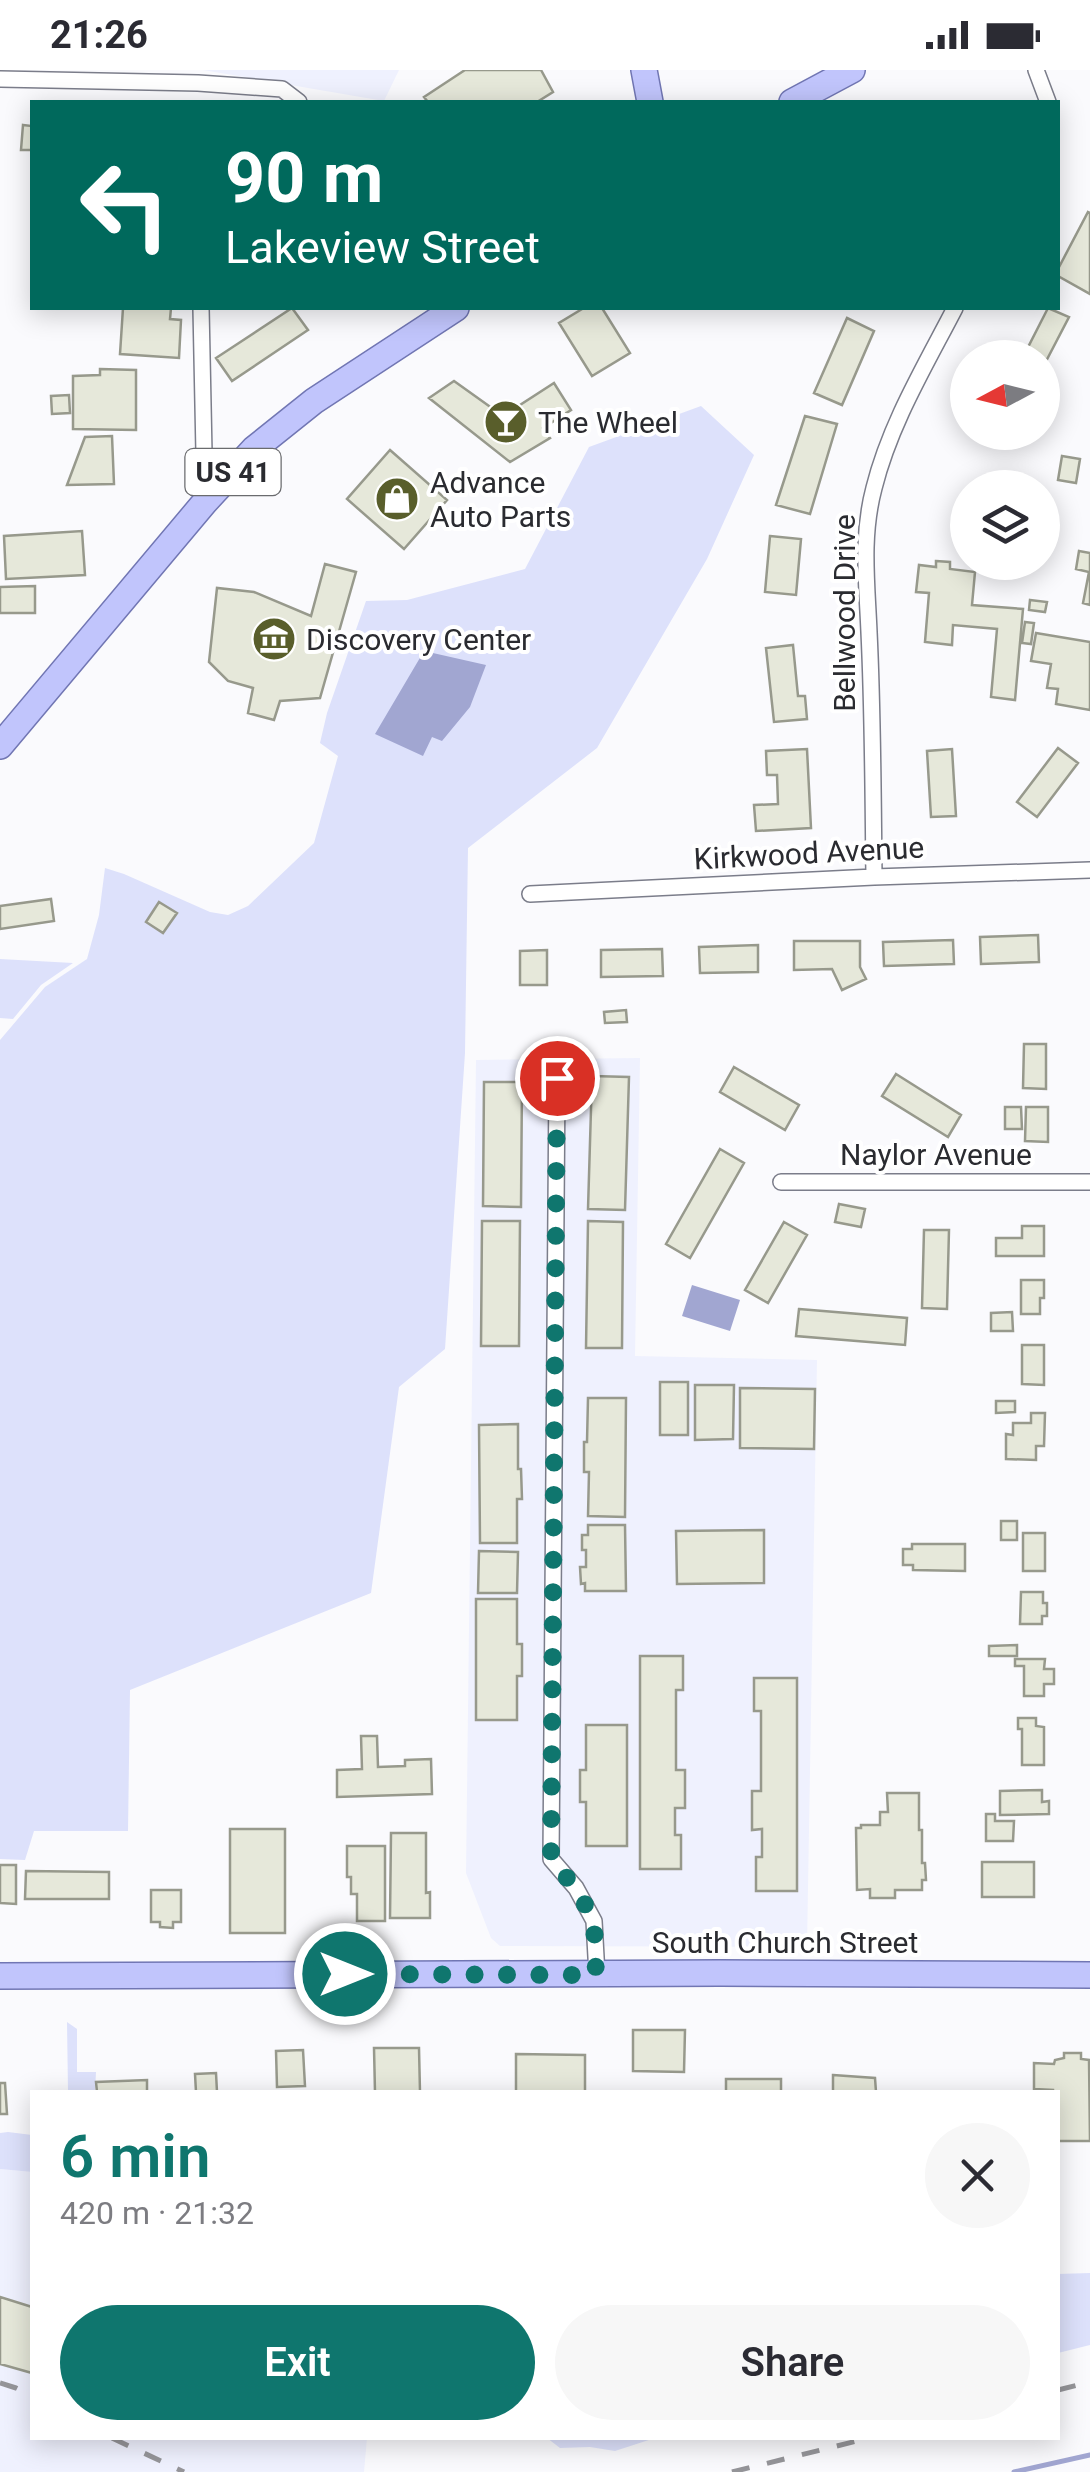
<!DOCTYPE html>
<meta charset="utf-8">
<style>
body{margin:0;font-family:Roboto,sans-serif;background:#f7f7f7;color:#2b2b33;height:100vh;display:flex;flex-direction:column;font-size:38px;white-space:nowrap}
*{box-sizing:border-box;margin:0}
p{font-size:32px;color:#7c7c81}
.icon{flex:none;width:55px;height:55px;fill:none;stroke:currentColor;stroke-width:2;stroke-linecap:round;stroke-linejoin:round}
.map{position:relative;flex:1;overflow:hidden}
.details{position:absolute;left:30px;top:2020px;width:1030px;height:350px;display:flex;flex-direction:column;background:#fff;border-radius:0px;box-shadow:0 5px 25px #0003}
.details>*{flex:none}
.guide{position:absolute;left:30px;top:30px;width:1030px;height:210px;border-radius:0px;box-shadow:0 5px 25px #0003;background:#00695c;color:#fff;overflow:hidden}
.needle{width:65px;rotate:263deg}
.controls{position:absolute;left:950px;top:270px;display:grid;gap:20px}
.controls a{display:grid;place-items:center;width:110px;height:110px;border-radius:50%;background:#fff;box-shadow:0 5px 25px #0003;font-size:50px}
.pin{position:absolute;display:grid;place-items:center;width:85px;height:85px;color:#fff;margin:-42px;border:5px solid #fff;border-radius:50%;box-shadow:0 2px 10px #0007}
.me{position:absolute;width:110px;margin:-55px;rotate:90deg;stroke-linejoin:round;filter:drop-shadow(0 0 8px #0008)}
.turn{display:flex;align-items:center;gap:35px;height:210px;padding:0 30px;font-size:45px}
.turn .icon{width:130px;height:130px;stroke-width:2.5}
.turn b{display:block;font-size:70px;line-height:85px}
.round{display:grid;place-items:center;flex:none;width:105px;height:105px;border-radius:52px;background:#f7f7f7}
.head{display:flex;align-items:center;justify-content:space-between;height:170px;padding:0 30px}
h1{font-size:60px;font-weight:600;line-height:75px;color:#0f766e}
.button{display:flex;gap:20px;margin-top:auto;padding:20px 30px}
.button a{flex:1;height:115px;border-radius:60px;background:#0f766e;color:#fff;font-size:40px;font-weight:600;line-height:115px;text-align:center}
.button a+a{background:#f7f7f7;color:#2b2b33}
.status{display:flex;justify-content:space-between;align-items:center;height:70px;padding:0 50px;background:#fff;direction:ltr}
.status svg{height:28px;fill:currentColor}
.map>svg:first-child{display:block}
.built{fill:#eff1fe}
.green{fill:#dde1fb}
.water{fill:#a1a6d1}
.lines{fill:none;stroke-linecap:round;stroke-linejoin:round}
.stream{stroke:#a1a6d1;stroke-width:5}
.building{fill:#e6e8da;stroke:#97998c;stroke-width:2.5}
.street-casing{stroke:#7b7d8a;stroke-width:18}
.primary-casing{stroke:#7176b3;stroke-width:28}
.street{stroke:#fff;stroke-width:15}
.primary{stroke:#c1c5fc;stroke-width:25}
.rail{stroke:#959599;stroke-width:5;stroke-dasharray:18 18;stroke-linecap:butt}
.route{stroke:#0f766e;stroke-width:18;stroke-dasharray:0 32.4}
.labels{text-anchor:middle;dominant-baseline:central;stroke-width:8;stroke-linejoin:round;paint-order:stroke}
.shield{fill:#fff;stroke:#6a6b6e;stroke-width:2.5}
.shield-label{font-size:28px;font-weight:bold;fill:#2a2b30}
.poi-label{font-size:30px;fill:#2a2b30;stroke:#fff;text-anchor:start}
.street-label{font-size:30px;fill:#2a2b30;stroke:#fff}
</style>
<div class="status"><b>21:26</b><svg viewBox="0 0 49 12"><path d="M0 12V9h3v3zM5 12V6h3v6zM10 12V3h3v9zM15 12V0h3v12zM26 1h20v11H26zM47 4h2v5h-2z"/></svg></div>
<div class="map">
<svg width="1090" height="2402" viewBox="0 0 1090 2402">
<rect width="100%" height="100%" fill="#fafafd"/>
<path class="built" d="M203 0H399L384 31Z
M640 988 635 1286 817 1290 807 1877 500 1876 491 1868 466 1803 476 990Z
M0 2099 32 2102V2368H367L364 2402H0Z"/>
<path class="green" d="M701 336 754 385 707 489 597 678 468 778 465 983 445 1279 399 1317 371 1523 130 1620 128 1761H34L25 1790 0 1789V970L45 917 87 889 99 845 105 798 124 804 210 842 228 845 248 836 314 773 338 686 320 673 327 643 366 531 407 530 525 499 589 377Z
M0 889 73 893 41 915 13 949 0 948Z
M67 1952 77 1959V2002H96L95 2022H68Z
M8 2062 32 2065V2102L0 2099V2063Z
M1090 2203V2275L1058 2283V2204Z
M547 2368H655L615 2381 590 2377 560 2378Z"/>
<path class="water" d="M424 581 486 595 470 637 442 671 432 667 423 686 375 664Z
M692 1215 740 1230 730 1261 682 1246Z"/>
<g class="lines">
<path class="stream" d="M1014 2402 1090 2385"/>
</g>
<path class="building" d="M465 0H541L553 22 537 32H428L424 27Z
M23 55 32 56V80H21Z
M1088 142 1090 143V224L1058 206V199Z
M123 238H171L170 249 181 250 179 288 120 284Z
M292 238 308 260 232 311 216 288Z
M581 238H602L630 283 592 306 559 253 582 239Z
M1048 238 1069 247 1042 299V288H1011L1014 280 1024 285Z
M847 248 874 261 842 335 814 323Z
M100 299 136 300V360L73 359V306L100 305Z
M454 311 503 346 554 313 571 340 543 358 550 368 510 392 429 328Z
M69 325 70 343 52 344 51 326Z
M805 346 837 354 810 444 776 435Z
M112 366 114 414 67 415 85 367Z
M390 380 447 430 404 479 347 429Z
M1062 386 1080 389 1076 413 1058 410Z
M82 461 85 505 6 509 4 466Z
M770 466 801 469 796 525 765 522Z
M1079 481 1090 483V535L1083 533 1089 502 1076 499Z
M936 491 950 492V499L975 502 972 535 1023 539 1015 630 991 627 997 559 953 555 952 575 925 572 929 523 916 522 919 495 936 497Z
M325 494 356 502 320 628 280 631 274 650 248 643 253 618 228 611 209 592 217 518 254 522 311 546Z
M35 516V543H0V517Z
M1030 530 1047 532 1045 542 1029 540Z
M1025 552 1034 553 1031 574 1022 573Z
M1036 563 1090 572V640L1056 634 1058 619 1047 618 1051 594 1031 591Z
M793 575 798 626H805L807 649 774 652 766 578Z
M1058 678 1078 693 1037 747 1017 732Z
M807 679 811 758 756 761 754 735 778 734 777 705H767L766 681Z
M952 679 956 746 931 747 927 681Z
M51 829 54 851 0 859V836Z
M159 832 177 843 163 863 146 852Z
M1038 865 1039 892 981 894 980 867Z
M953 870 954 894 884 896 883 872Z
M794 871H860V897L866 909 842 920 832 899 794 900Z
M758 875V902L700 903 699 877Z
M662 879 663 906 601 907V880Z
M547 880V915H520V881Z
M626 940 627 952 605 953 604 942Z
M1024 974H1046V1019L1023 1018Z
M734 997 799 1035 785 1060 720 1022Z
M896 1004 961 1045 948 1067 882 1026Z
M592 1006 629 1007 625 1140 588 1139Z
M484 1012H522L521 1137 483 1136Z
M1005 1037H1021L1022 1059H1005Z
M1026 1037H1048V1072L1025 1071Z
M720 1079 744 1093 690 1188 666 1174Z
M839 1134 865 1139 861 1157 835 1152Z
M482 1151H520L519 1276H481Z
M588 1151 623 1152 622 1278H586Z
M784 1152 807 1165 768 1233 745 1220Z
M1022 1156H1044V1186H996V1168H1022Z
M924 1160H949L947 1239 922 1238Z
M1021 1210H1044V1228H1040V1244H1021Z
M799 1239 907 1248 905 1275 796 1266Z
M1012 1242 1013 1261H991V1243Z
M1022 1275H1044V1315L1022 1314Z
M660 1312H688V1365H660Z
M695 1315H734L733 1369 695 1370Z
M740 1318 815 1319 814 1379 740 1378Z
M588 1328H626L625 1447 588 1446 589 1402H584V1372H587Z
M996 1331H1015V1342L996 1343Z
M1031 1343H1045L1044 1376H1036V1390L1006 1389V1364L1013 1365V1353H1031Z
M518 1354V1399H521L522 1429H517V1473H480L479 1355Z
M1001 1451H1017V1470H1001Z
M588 1455H625L626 1521H585V1513L581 1514 580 1497H586V1480H582V1465H588Z
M764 1460V1513L677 1514 676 1461Z
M1023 1463H1045V1501H1023Z
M912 1474H965V1501L913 1500V1495H903V1479H912Z
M479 1481 518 1482 517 1523H478Z
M1021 1522H1043V1533H1047V1546H1042V1554H1020Z
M476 1529H517V1574H522V1606H517V1650H476Z
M1017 1575V1586H989V1576Z
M640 1586H683V1620H676V1700H685V1738H675V1765H681V1799H640Z
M1015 1589H1045L1044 1599H1054V1614H1044V1626H1024V1596H1015Z
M754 1608H797V1821H756V1787H762V1759L752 1760V1721H761V1641H754Z
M1018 1648H1036V1656L1044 1657V1695H1022V1659H1018Z
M586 1655H627V1776H586V1732H580V1700H586Z
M361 1666H377L378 1697 405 1696V1690L431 1689 432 1724 337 1727V1700L362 1699Z
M1042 1720V1732L1049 1731V1744L1000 1745V1721Z
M887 1723H919V1760H922V1793H925L926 1810H922V1820H895V1828H870V1819L857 1820 856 1758H861V1755H880V1742H888Z
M986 1744H995V1751H1014L1013 1771H986Z
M230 1759H285V1863H230Z
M391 1763H426V1823L430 1822V1848H390Z
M347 1776H385V1851H357V1824H351V1807H347Z
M982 1792H1034V1827H982Z
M0 1795H16V1834L0 1833Z
M26 1801 109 1802V1829H25Z
M151 1820H181V1852H173V1858L160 1857V1852H151Z
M633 1960H685L684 2002 633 2001Z
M374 1978H419L420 2022H375Z
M303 1980 305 2016 277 2017 276 1981Z
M1064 1983H1081V1989L1089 1990 1090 2071H1058V2022H1053V2020L1034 2019V1993L1054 1994 1055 1990 1064 1988Z
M516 1984 585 1985V2022H516Z
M216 2003 217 2022H196L195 2004Z
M833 2005 875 2008 876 2022H833Z
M726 2009H781V2022H726Z
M147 2010V2022H97L96 2012Z
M0 2013H5L7 2044H0Z
M0 2227 32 2237V2303L0 2294Z"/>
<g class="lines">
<defs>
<path id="street" d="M1036 0 1048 32
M0 9 198 13 282 19 299 32
M201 238 205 432
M874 807C873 725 873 644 869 562 867 513 861 467 874 418 890 354 925 296 955 238
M530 824 874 807 1090 800
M557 1008 551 1789 576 1818 594 1851 597 1905
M781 1112H1090"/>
<path id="primary" d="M644 0 650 32
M792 32 852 0
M0 676 205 432 254 379 314 331 456 238
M0 1906 720 1903 1090 1905"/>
</defs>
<use href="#street" class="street-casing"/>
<use href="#primary" class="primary-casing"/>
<use href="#street" class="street"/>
<use href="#primary" class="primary"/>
<path class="rail" d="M0 2313 16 2318 32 2326
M1058 2320 1090 2312
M112 2368 184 2402
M732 2402 869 2368"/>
</g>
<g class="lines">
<path class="route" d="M345 1904 596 1905 594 1851 576 1818 551 1790 557 1008"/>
</g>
<defs>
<symbol id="bar-disc" viewBox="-11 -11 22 22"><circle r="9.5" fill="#595e2b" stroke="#fff"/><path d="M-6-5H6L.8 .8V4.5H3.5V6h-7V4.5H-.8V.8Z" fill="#fff"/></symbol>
<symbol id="shop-disc" viewBox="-11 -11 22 22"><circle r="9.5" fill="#595e2b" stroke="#fff"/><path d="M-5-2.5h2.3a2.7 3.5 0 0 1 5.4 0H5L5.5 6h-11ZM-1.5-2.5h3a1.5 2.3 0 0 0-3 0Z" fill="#fff"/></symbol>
<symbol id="museum-disc" viewBox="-11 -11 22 22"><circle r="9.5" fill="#595e2b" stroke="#fff"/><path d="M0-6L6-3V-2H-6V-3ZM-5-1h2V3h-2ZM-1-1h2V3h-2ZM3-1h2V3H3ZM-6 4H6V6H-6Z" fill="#fff"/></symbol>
</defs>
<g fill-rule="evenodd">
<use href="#bar-disc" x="481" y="327" width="50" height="50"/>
<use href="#shop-disc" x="372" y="404" width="50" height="50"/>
<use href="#museum-disc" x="249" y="544" width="50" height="50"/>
</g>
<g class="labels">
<rect class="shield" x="185.5" y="379" width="95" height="46" rx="8"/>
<g class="shield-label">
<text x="233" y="402">US 41</text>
</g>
<g class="poi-label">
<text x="538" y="352">The Wheel</text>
<text x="430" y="412">Advance<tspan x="430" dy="34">Auto Parts</tspan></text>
<text x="306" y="569">Discovery Center</text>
</g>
<g class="street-label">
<text transform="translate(844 543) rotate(-90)">Bellwood Drive</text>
<text transform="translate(809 783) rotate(-3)">Kirkwood Avenue</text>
<text x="936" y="1084">Naylor Avenue</text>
<text x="785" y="1872">South Church Street</text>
</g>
</g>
</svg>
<div class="controls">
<a><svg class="needle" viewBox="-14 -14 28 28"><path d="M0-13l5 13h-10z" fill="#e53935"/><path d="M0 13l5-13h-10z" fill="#7c7c81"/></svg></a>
<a><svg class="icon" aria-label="layers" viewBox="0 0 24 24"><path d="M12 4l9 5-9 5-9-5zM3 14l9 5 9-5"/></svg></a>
</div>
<div class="pin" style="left:557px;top:1008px;background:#d93025"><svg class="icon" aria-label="arrive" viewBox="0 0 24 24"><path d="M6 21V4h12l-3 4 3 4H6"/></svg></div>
<svg class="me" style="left:345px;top:1904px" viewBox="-20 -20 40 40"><circle r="17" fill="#0f766e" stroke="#fff" stroke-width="3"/><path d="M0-11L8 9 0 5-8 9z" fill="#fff"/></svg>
<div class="guide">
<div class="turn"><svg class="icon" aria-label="left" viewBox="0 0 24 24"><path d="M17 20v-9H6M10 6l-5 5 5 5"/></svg><div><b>90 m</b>Lakeview Street</div></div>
</div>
<section class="details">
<div class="head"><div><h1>6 min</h1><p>420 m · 21:32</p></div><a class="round"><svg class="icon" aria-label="close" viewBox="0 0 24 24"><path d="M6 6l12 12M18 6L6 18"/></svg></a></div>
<div class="button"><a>Exit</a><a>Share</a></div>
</section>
</div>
